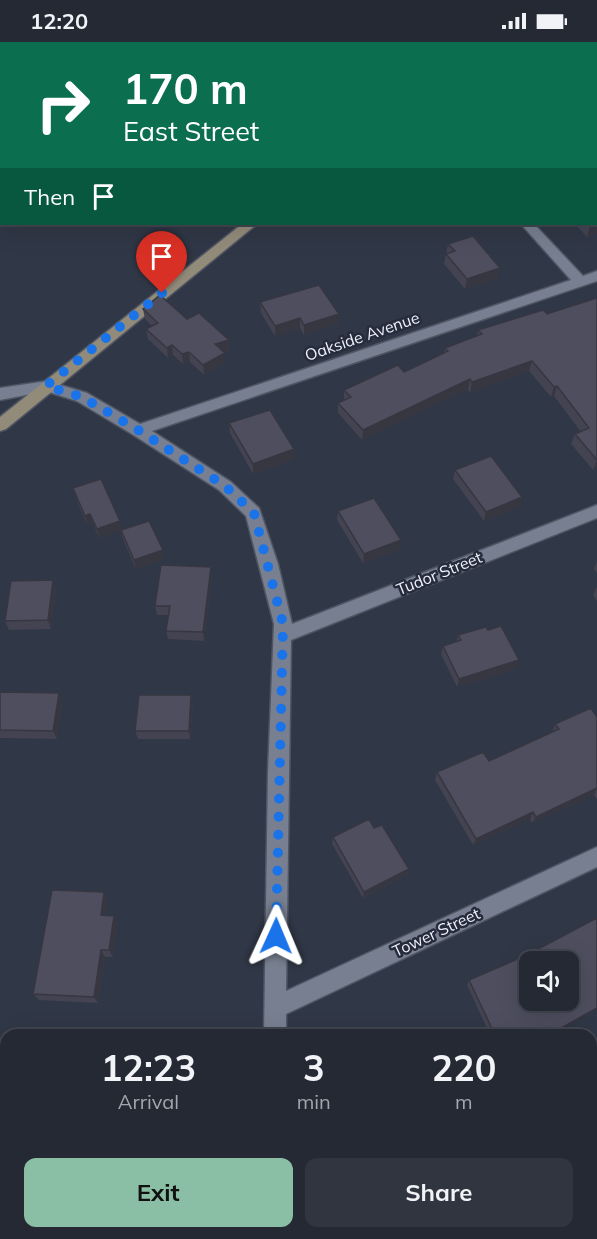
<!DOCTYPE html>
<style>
body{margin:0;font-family:Mulish,sans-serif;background:#303540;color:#f1f3f6;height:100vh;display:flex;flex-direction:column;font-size:22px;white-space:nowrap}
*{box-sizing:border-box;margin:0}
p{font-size:20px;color:#a3a6ac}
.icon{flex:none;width:33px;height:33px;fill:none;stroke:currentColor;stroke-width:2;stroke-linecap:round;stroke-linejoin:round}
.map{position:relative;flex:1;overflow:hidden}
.panel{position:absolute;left:0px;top:987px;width:597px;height:210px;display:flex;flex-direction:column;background:#242934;border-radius:18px 18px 0 0;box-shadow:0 6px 24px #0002,0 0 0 2px #41454f}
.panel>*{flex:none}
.banner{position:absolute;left:0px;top:0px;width:597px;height:183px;box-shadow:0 6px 24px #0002,0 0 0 2px #41454f;background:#0b6e4f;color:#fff;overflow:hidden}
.controls{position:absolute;left:519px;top:909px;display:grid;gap:12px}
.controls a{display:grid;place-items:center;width:60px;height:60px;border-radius:12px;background:#242934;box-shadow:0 6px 24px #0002,0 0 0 2px #41454f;font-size:30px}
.pin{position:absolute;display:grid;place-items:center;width:51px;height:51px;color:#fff;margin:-62px -26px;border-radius:50% 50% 50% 0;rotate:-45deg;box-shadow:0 0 6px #0007}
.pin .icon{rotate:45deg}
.me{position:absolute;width:66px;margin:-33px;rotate:1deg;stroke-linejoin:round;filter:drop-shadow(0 0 4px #0008)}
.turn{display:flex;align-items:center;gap:21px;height:126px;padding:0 24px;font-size:27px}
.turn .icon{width:78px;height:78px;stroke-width:2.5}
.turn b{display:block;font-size:42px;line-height:51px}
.then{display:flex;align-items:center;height:57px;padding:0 24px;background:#0003;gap:12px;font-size:22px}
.eta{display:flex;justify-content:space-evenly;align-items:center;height:102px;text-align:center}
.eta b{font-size:36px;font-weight:700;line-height:42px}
.primary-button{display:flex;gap:12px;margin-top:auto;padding:12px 24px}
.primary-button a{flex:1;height:69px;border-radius:12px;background:#8abfa5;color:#111;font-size:24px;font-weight:700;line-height:69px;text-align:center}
.primary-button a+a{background:#303540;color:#f1f3f6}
.status{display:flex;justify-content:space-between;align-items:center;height:42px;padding:0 30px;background:#242934;direction:ltr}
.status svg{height:16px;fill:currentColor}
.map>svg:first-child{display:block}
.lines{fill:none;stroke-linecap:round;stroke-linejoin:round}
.lane-casing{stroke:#4f5562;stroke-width:3}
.street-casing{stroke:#4f5562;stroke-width:3}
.secondary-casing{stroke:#4f5562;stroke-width:3}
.lane{fill:#777f90;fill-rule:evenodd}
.street{fill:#777f90;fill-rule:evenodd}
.secondary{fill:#938b7a;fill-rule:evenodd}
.wall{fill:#434352}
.shaded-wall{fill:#373742}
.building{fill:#4e4e5f;stroke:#373742;stroke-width:1.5;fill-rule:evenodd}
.route{stroke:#1a73e8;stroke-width:10;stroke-dasharray:0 18}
.labels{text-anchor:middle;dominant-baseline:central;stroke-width:5;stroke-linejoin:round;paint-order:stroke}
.street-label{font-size:16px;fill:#edf1fb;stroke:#262c3b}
</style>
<div class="status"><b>12:20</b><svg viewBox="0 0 49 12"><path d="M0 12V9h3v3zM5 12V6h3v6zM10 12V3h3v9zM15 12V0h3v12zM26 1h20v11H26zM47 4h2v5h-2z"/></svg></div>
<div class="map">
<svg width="597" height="1197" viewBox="0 0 597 1197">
<rect width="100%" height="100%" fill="#303746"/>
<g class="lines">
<defs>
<path id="lane" d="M47 339 55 344 52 348 0 358V346Z"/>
<path id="street" d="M580 0H592L593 2H581Z
M521 182H534L583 234 597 229V239L152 389 231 440 259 466 278 522 292 582 597 463V476L291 598 286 949 597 805V825L286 972V993H264L268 729 274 582 246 474 219 448 132 392 77 359 42 348 39 344 47 339 87 351 140 382 571 238Z
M260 1191H284V1197H260Z"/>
<path id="secondary" d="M481 0H493L480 2Z
M242 182H257L6 387 0 389V375Z"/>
</defs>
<use href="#lane" class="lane-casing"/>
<use href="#street" class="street-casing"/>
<use href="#secondary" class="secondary-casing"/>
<use href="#lane" class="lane"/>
<use href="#street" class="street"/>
<use href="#secondary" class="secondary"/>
</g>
<path class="wall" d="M597 152V192L587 195 575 182H596Z
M448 202 498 237 465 247 444 222Z
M597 256V426L593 428 571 402 575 392 581 390 554 354 551 355 529 329 470 351 468 347 362 398 338 371V361L344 358V348L404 330 444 311 445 306 477 294 478 288 547 272Z
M260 260 339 272V282L304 293 300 286 275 294 261 271Z
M143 267 187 277 229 298 230 308 223 310 225 311V321L204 333 190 320 183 322 173 313 168 316 148 297 146 287 152 284 145 277Z
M229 381 294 417 253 432 230 391Z
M455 428 522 455 520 465 484 479 453 437Z
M73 446 122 488 164 517 136 527 123 497 121 489 99 496 93 481 87 483 76 456Z
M338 469 400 507 363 521 337 478Z
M597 519V531L594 527Z
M212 534 204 599 168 597 166 589 168 573H157L155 564Z
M53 538 56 547 51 587 9 588 5 579Z
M597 544V559L593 553Z
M488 588 516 627 457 645 441 612 443 604 456 600 458 593Z
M0 650 62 659 57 697 0 696Z
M191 653 193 661 190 697H138L135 689Z
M597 675V757L594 753 532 781 530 777 473 803 435 738 437 730 489 719 552 690 555 682Z
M333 795 409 827 407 833 363 856 332 802Z
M104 850 108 858 106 873 114 874 118 881 113 915H105L98 961 39 958 33 952Z
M469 938 553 993H490L467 943Z
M591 1184H594L597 1197H563L576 1191H591Z"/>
<path class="shaded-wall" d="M597 51V60H596V52Z
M597 182V192L587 195 590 184Z
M500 226 498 237 465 247 467 237Z
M339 272V282L304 293V283Z
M300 276V286L275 294V284Z
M229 298 230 308 216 312 215 302Z
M172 303 173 313 168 316 167 306Z
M189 310 190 320 183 322 182 312Z
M225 311V321L204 333 203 323Z
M532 319 529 329 470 351 472 340Z
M470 337 468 347 362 398 363 388Z
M557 344 554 354 551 355 554 345Z
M294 407V417L253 432V422Z
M597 418V426L593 428Z
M522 455 520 465 484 479 486 470Z
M90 472 93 481 87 483 85 474Z
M120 479 122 489 99 496 97 487Z
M401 498 400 507 363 521 364 512Z
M163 508 164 517 136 527 134 518Z
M211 525 212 534 204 599 203 590Z
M53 538 56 547 51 587 48 578Z
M519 618 516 627 457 645 459 637Z
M59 651 62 659 57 697 53 689Z
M191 653 193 661 190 697 189 689Z
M597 746 594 753 532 781 536 775Z
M533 770 530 777 473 803 476 797Z
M409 827 407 833 363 856 364 850Z
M104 850 108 858 105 880 101 873Z
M114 874 118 881 113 915 109 908Z
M101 908 105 915 98 961 94 955Z
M597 966V968L552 993V991Z
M108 1191H113L114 1197H109Z"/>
<path class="building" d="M596 33 597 35V51L596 52Z
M596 150 597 152V182L590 184 587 182H596Z
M473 194 500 226 467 237 446 212 455 209 448 202Z
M319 243 339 272 304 283 300 276 275 284 260 260Z
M160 253 187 277 199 271 229 298 215 302 225 311 203 323 189 310 182 312 172 303 167 306 146 287 158 281 143 267Z
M597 256V418L575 392 589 386 557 344 554 345 532 319 472 340 470 337 363 388 338 361 351 355 344 348 398 323 404 330 448 309 445 306 482 292 478 288 543 268 547 272Z
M270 368 294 407 253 422 229 381Z
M491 414 522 455 486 470 455 428Z
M101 437 120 479 97 487 90 472 85 474 73 446Z
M374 456 401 498 364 512 338 469Z
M149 479 163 508 134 518 121 488Z
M161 523 211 525 203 590 166 589 170 564H155Z
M53 538 48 578 5 579 11 539Z
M501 584 519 618 459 637 443 604 461 598 458 593 486 585 488 588Z
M0 650 59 651 53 689 0 688Z
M139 653H191L189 689H135Z
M591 666 597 675V746L536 775 533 770 476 797 437 730 483 710 489 719 559 687 555 682Z
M369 777 374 786 382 783 409 827 364 850 333 795Z
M52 848 104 850 101 873 114 874 109 908H101L94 955 33 952Z
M597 876V966L552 991 553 993H495L469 938 525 914ZM530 920H568V958H530Z
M594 1184 597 1189V1197H567L579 1191H591V1185Z
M46 1191H108L109 1197H48Z
M361 1191H372L363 1196Z"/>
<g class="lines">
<path class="route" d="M162 251 46 344 82 355 138 388 225 444 254 471 283 582 276 894"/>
</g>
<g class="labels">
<g class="street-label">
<text transform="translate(362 294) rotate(-19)">Oakside Avenue</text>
<text transform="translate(439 531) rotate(-22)">Tudor Street</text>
<text transform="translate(436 890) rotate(-25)">Tower Street</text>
</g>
</g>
</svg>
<div class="controls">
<a><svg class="icon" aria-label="sound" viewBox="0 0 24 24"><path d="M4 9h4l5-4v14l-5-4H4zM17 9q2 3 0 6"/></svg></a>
</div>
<div class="pin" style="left:162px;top:251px;background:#d93025"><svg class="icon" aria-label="arrive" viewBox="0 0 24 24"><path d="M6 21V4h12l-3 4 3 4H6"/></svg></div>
<svg class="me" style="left:276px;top:894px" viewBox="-20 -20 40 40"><path d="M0-17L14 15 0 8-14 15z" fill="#1a73e8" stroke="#fff" stroke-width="4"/></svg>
<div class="banner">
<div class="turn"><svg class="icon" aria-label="right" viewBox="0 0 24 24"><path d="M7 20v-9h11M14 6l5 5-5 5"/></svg><div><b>170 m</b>East Street</div></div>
<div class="then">Then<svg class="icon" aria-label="arrive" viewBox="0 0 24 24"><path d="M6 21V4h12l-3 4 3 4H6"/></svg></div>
</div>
<section class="panel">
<div class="eta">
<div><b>12:23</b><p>Arrival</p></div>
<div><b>3</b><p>min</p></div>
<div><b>220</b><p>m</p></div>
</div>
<div class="primary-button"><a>Exit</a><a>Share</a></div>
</section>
</div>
